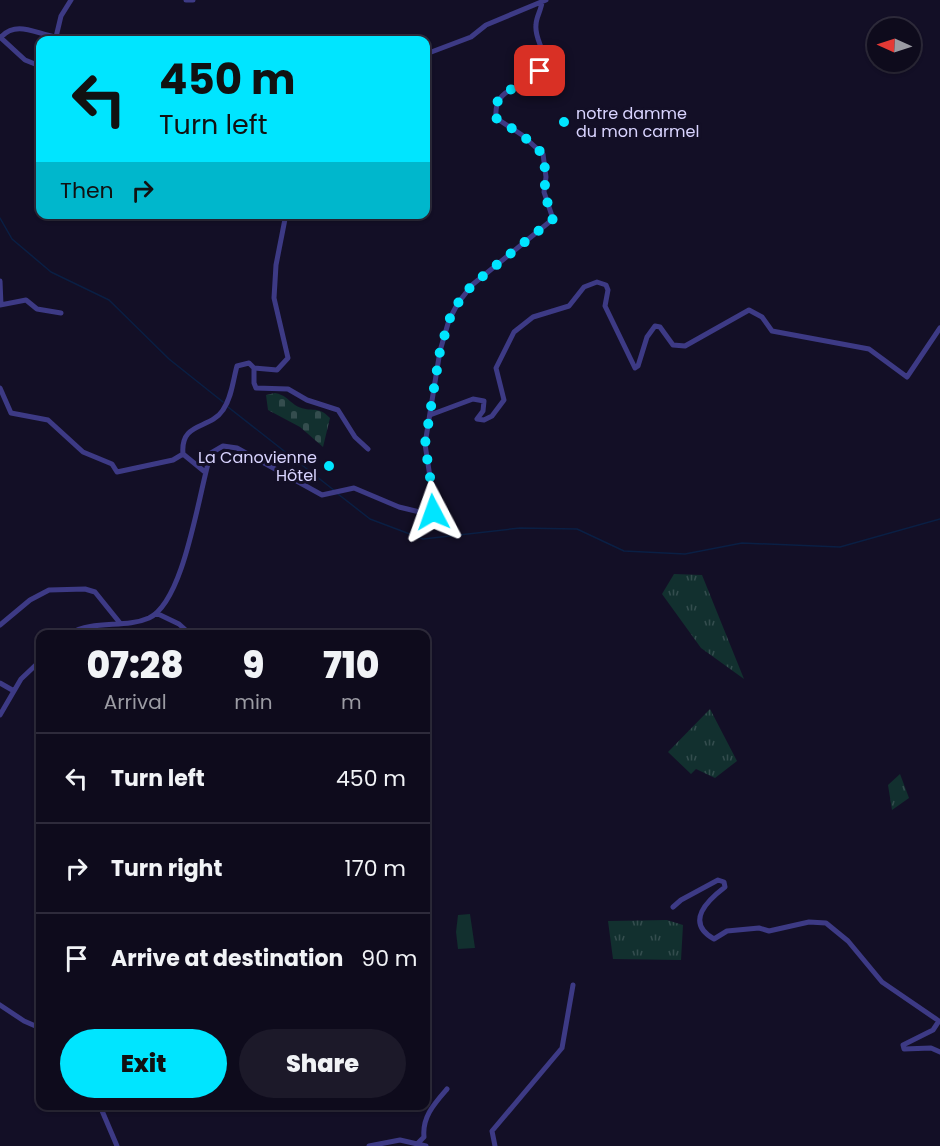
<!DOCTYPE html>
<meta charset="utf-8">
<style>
body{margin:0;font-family:Poppins,sans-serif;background:#1c1929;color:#f1f3f6;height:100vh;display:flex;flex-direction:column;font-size:22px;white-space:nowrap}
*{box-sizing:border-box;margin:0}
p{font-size:20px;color:#9b9ba3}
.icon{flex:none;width:33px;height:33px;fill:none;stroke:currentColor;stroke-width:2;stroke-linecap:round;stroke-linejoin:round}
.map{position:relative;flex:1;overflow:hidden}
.sheet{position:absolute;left:36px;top:630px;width:394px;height:480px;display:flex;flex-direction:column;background:#0e0b1c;border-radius:12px;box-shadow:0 2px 4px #0004,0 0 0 2px #2e2b3b}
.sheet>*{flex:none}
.guide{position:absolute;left:36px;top:36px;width:394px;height:183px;border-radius:12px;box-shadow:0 2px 4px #0004,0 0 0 2px #2e2b3b;background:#00e5ff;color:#111;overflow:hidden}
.needle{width:39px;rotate:273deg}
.tools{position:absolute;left:867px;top:18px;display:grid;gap:12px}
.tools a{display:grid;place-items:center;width:54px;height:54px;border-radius:50%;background:#0e0b1c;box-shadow:0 2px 4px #0004,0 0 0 2px #2e2b3b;font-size:30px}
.pin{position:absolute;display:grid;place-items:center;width:51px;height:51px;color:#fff;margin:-26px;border-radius:12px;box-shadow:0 3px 9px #0006}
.me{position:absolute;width:66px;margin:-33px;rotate:356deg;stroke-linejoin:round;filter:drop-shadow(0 0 4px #0008)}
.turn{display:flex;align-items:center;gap:21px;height:126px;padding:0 24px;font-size:27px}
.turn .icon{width:78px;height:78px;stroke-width:2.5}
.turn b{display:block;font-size:42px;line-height:51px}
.then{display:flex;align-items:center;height:57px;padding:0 24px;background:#0003;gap:12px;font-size:22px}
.eta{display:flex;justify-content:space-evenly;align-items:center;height:102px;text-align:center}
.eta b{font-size:36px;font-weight:800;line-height:42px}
.action{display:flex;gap:12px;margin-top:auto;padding:12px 24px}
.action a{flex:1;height:69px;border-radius:36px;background:#00e5ff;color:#111;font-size:24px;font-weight:800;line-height:69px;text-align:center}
.action a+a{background:#1c1929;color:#f1f3f6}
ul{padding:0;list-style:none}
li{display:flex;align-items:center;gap:18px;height:90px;padding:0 24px;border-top:2px solid #2e2b3b}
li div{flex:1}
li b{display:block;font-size:22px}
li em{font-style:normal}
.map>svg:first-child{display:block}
.grass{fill:#12302f}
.cemetery{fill:url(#cemetery-stones)}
.park{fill:url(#park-tufts)}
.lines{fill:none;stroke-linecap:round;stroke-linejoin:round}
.stream{stroke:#0a1f44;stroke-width:1.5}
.minor{stroke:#3d3a85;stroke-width:5}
.route{stroke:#00e5ff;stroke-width:10;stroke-dasharray:0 18}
.poi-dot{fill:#00e5ff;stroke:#130f26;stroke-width:2}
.labels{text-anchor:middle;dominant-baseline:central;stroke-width:6;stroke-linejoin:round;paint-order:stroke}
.poi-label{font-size:16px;fill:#d9d4ff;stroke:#130f26;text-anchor:start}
</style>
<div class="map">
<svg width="940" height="1146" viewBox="0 0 940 1146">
<defs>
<pattern id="cemetery-stones" width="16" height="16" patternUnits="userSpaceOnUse" patternTransform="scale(1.5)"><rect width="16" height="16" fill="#12302f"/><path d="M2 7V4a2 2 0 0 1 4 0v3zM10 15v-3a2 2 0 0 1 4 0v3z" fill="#344d4e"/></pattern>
<pattern id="park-tufts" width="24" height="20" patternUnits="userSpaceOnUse" patternTransform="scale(1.5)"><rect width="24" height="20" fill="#12302f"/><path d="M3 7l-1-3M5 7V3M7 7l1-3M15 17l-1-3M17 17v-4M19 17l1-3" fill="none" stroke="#344d4e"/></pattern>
</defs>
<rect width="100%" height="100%" fill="#130f26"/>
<path class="grass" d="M470 914 475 948 458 949 456 932 458 915Z"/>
<path class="cemetery" d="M275 393C285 395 287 399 295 405 309 414 317 404 330 418L323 447 300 427 268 410 266 395Z"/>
<path class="park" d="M674 574 702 575 744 679 701 648 662 594Z
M710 709 737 761 715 778 696 769 691 774 668 752Z
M900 774 909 798 892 810 888 785Z
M667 920 683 925 681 960 613 959 608 921Z"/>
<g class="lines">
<path class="stream" d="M0 218 12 239 51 272 109 300 169 359 223 402
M228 407 335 491
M338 494 370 519 423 539 520 528 577 529 624 551 685 554 742 543 840 547 940 519"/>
<path class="minor" d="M186 0H193
M0 37 25 60 40 66
M1 37C17 20 36 34 56 37L61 16 71 0
M426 54 471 37 486 25 546 0
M166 214 168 215
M0 281 1 305
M0 305 26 300 37 309 61 313
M254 368 277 370 288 358 274 298 276 265 286 214
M0 388 11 413 48 420 83 452 112 464 117 472 173 460 183 454
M430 415 473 399 484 401 483 411 477 419 484 420 492 416 504 400 496 368 514 332 533 317 569 306 584 287 597 282 606 285 608 290 605 306 635 368 638 366 647 337 655 326 660 327 673 345 685 346 749 310 762 317 772 331 869 349 907 377 940 328
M205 472 183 454C180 421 210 430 223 410 232 397 233 380 237 366L249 363 254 368V383L256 388 288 389 307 400 338 410 355 437 368 449
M156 613 179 624 190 634
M0 625 30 600 49 590 85 589 95 592 120 623
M69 634C94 619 124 629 149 618 185 601 199 490 211 453L223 446 237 448 322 495 354 488 399 507 424 513 435 510 425 444 440 351 449 320 458 303 472 285 553 219 544 192 546 177 543 154 522 135 496 118C493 83 528 91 541 70 550 54 534 41 536 25 536 17 541 11 542 2
M0 683 14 691
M0 715 21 679 40 661
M673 907 681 900 718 880 724 882 725 887C708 900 684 922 714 939L727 931 759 928 769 931 809 922 826 923 848 941 882 982 939 1021 933 1030 903 1045 904 1049 931 1048 940 1052
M0 1005 24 1021 40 1028
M100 1106 117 1146
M418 1143 424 1137C422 1117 434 1104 447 1089
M369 1146 400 1140 426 1146
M495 1146 492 1131 562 1048 573 985"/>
</g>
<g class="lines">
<path class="route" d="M433 512 435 510 425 444 440 351 449 320 458 303 472 285 553 219 544 192 546 177 543 154 522 135 496 118V103L510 90 540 71"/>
</g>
<g class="poi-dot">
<circle cx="564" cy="122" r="6"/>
<circle cx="329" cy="466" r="6"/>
</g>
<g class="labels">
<g class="poi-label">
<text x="576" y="113">notre damme<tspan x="576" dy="18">du mon carmel</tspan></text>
<text x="317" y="457" text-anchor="end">La Canovienne<tspan x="317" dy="18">Hôtel</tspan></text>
</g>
</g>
</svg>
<div class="tools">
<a><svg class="needle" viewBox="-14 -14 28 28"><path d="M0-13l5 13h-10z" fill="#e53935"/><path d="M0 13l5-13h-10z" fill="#9b9ba3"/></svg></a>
</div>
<div class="pin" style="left:540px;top:71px;background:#d93025"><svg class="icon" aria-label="arrive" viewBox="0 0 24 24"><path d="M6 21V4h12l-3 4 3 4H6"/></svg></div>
<svg class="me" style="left:433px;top:512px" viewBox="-20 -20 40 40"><path d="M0-17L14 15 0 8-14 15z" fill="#00e5ff" stroke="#fff" stroke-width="4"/></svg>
<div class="guide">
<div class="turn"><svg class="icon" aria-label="left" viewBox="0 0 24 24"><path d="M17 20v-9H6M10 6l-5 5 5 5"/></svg><div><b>450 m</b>Turn left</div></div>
<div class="then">Then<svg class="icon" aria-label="right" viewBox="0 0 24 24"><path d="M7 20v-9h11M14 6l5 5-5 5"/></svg></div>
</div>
<section class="sheet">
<div class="eta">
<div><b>07:28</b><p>Arrival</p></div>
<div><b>9</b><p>min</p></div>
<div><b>710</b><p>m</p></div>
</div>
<ul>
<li><svg class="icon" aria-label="left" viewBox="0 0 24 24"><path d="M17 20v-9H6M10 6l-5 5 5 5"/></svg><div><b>Turn left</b></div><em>450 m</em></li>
<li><svg class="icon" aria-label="right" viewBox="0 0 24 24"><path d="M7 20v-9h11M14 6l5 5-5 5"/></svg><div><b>Turn right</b></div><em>170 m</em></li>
<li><svg class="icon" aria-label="arrive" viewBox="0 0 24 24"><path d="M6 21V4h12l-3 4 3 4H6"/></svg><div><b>Arrive at destination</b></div><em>90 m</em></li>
</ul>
<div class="action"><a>Exit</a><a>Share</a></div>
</section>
</div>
